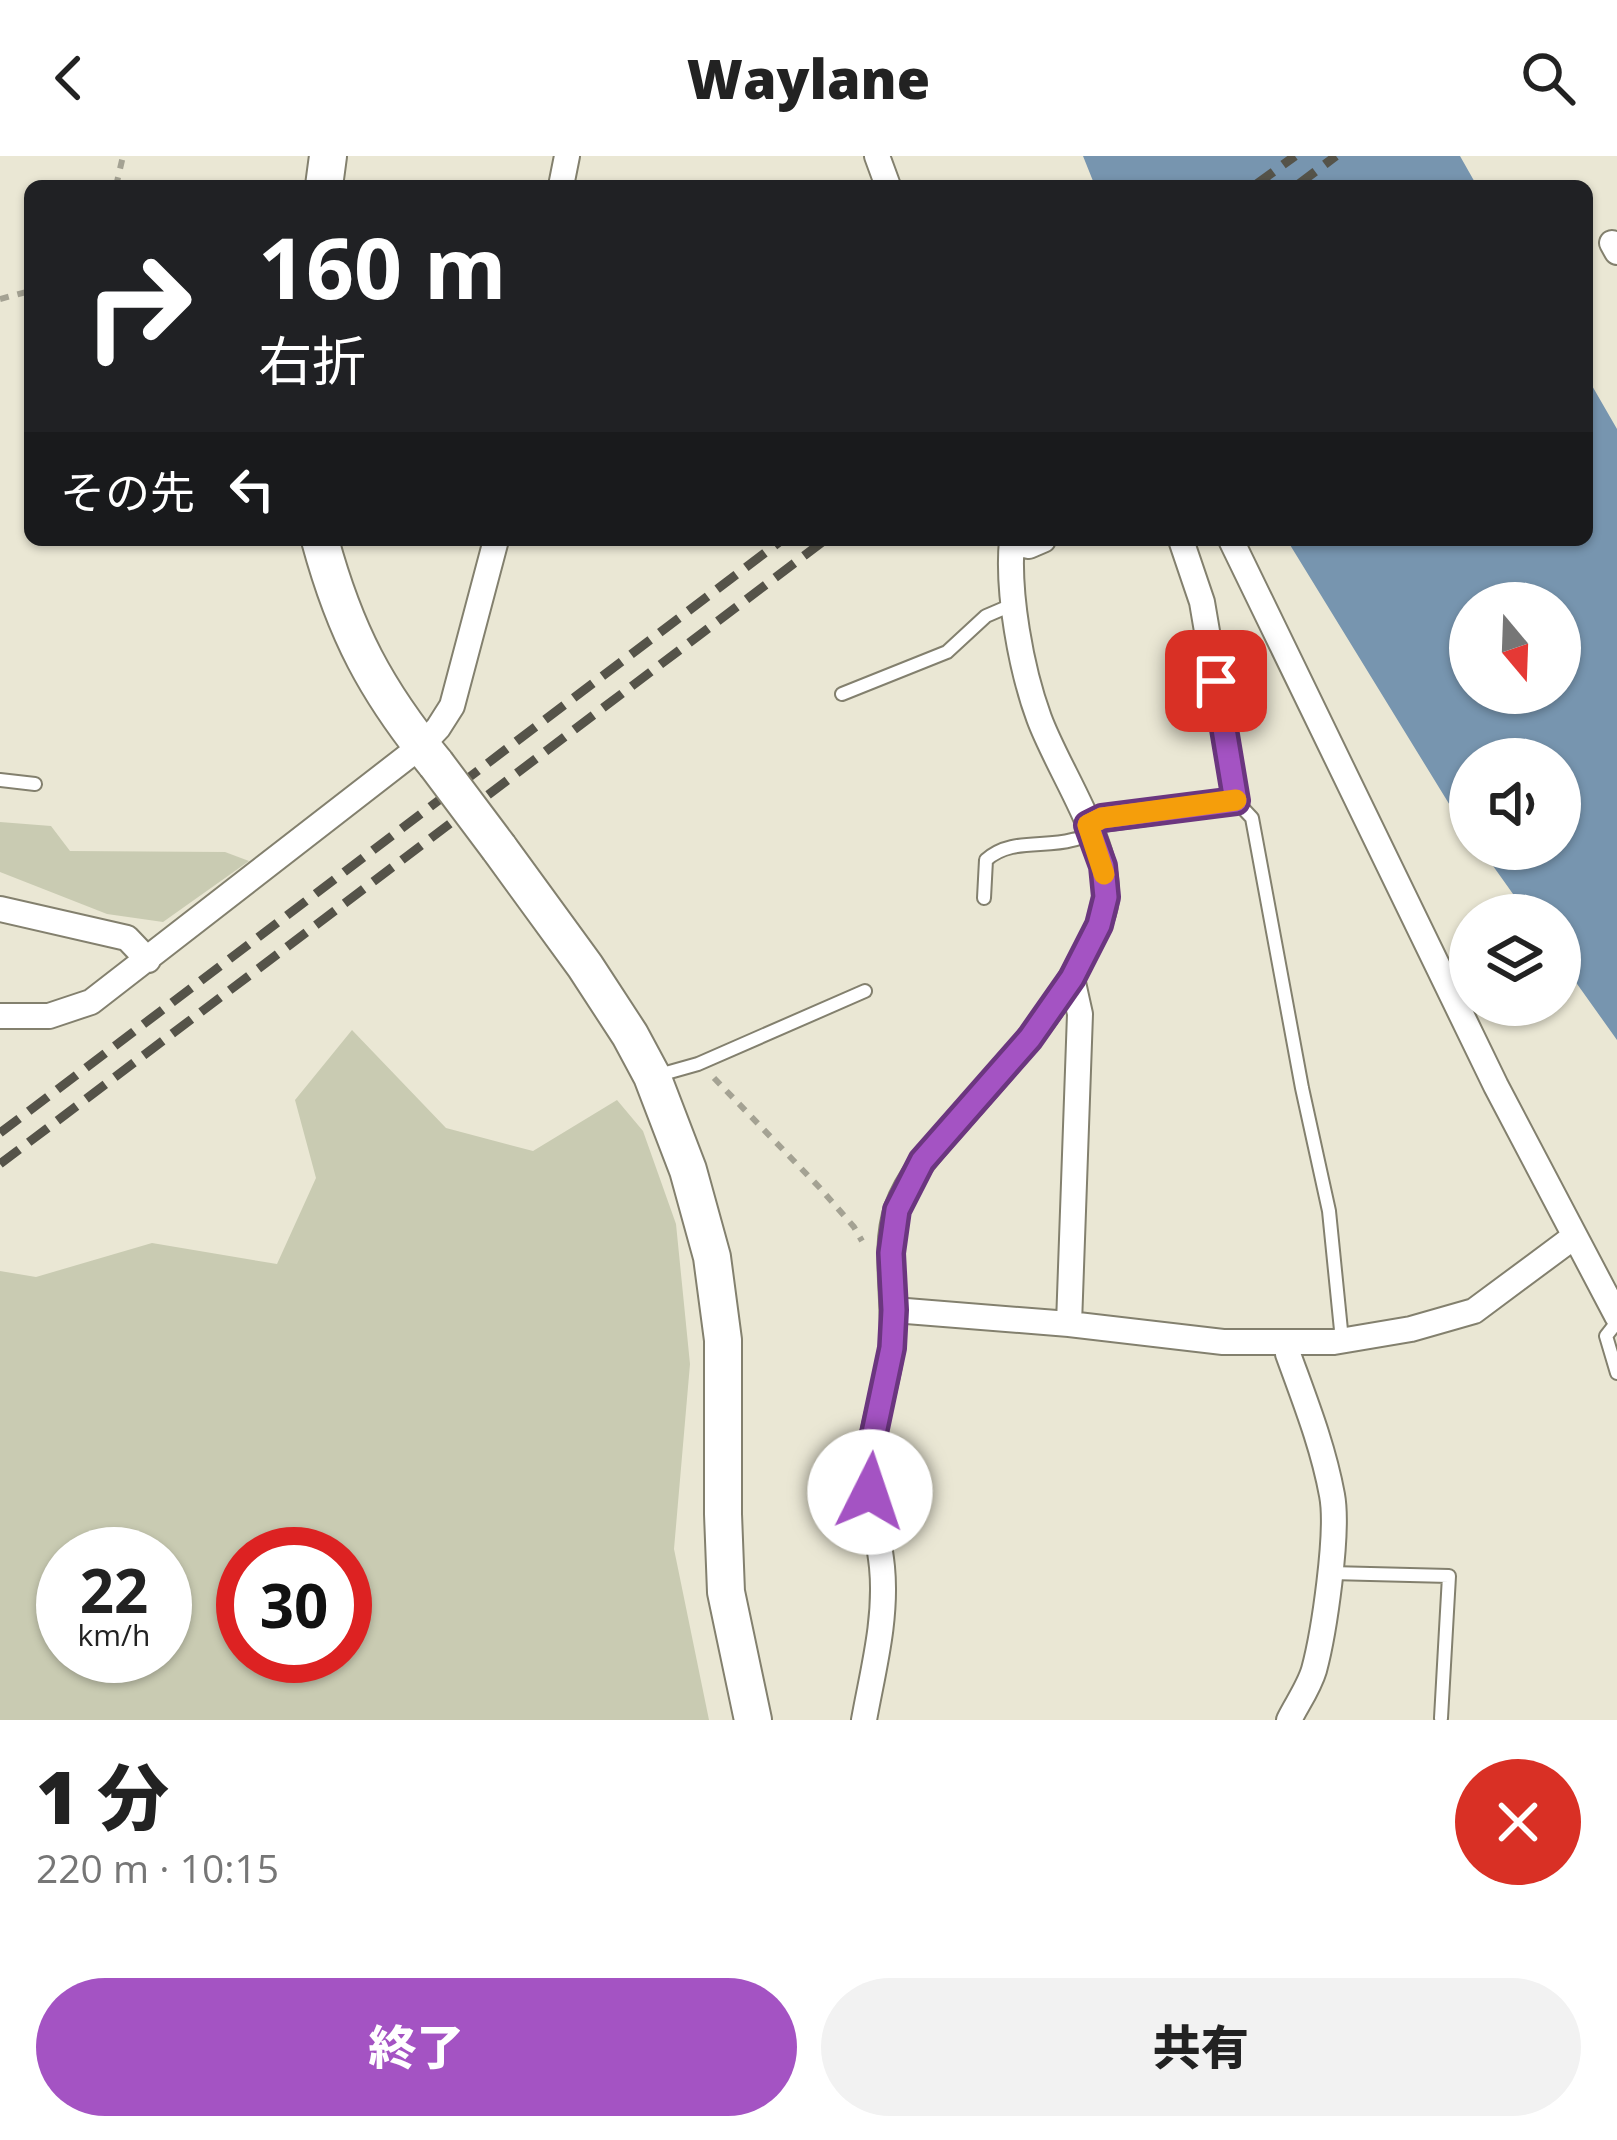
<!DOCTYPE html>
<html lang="ja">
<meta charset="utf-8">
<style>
body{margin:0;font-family:"Open Sans","Noto Sans JP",sans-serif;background:#f2f2f2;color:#222;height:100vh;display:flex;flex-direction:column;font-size:45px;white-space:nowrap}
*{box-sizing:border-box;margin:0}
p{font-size:39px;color:#767676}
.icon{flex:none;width:66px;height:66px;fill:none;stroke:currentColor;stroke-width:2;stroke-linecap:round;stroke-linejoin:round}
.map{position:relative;height:1564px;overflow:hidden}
.sheet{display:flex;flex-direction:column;background:#fff;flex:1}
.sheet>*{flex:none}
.top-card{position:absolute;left:24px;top:24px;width:1569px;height:366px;border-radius:18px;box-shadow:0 3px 9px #0004;background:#202124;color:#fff;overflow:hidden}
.needle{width:78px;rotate:161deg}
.fabs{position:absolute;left:1449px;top:426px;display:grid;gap:24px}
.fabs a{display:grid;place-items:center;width:132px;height:132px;border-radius:50%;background:#fff;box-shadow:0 3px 9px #0004;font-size:60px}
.speed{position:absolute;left:36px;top:1371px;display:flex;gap:24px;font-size:60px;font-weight:700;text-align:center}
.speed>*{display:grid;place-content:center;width:156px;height:156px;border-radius:50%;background:#fff;box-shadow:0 3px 9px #0004;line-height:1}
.speed small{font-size:30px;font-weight:400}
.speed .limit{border:18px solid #d22;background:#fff;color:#111}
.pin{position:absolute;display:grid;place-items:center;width:102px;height:102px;color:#fff;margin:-51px;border-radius:24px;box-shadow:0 6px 18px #0006}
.me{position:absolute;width:132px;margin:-66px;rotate:4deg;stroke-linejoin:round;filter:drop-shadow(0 0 9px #0008)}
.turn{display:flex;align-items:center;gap:42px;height:252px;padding:0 36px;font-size:54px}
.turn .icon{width:156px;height:156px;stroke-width:2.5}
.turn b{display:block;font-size:84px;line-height:102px}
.then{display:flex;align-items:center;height:114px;padding:0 36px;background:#0003;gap:24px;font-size:45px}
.round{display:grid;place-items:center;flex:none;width:126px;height:126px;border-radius:63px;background:#f2f2f2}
.overview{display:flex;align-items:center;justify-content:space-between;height:204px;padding:0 36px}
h1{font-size:72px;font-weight:800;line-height:90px}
.primary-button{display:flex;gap:24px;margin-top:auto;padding:24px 36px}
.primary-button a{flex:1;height:138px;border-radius:72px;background:#a453c3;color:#fff;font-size:48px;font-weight:800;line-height:138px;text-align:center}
.primary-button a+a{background:#f2f2f2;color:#222}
header{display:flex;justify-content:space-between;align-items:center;height:156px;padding:0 36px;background:#fff;font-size:54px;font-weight:800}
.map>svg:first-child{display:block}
.green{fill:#c9cbb2;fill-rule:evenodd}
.water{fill:#7795af;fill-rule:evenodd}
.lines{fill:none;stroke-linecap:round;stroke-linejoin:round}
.lane-casing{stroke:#83806e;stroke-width:16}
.street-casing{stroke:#83806e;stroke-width:28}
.secondary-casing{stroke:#83806e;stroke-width:40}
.path{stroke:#a4a293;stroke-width:6;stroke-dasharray:9 9;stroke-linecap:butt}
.lane{stroke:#fff;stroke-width:12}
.street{stroke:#fff;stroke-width:24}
.secondary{stroke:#fff;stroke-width:36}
.rail{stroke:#555349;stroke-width:9;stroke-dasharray:24 12;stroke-linecap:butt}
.secondary-bridge-casing{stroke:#83806e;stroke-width:40;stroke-linecap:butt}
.secondary-bridge{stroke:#fff;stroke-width:36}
.route-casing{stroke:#6b367f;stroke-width:30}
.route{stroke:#a453c3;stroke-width:21}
.slow{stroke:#f59e0b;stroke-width:21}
</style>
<header><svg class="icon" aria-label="back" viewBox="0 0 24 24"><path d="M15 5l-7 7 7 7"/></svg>Waylane<svg class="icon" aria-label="search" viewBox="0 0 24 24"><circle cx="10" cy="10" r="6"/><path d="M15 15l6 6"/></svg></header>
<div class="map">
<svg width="1617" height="1564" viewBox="0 0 1617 1564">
<rect width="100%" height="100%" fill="#eae7d4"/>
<path class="green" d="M0 666 51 670 70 695 225 696 249 705 163 766 107 758 0 716Z
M352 874 446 972 533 995 617 944 643 975 676 1068 690 1208 674 1393 709 1564H0V1115L36 1121 152 1087 277 1108 316 1022 295 944ZM63 1398H165V1500H63ZM243 1398H345V1500H243Z"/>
<path class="water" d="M1083 0H1460L1477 30H1095Z
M1587 221 1617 273V884L1560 804V759H1528L1481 693H1560V603H1470V678L1451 651 1287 384H1587ZM1470 447H1560V537H1470Z"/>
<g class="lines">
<defs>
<path id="lane" d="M842 538 947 496 986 460 1014 448
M0 624 35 628
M1236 645 1252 662 1302 932 1329 1055 1342 1184
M984 742 986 704C1010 682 1044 692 1072 684 1079 683 1085 680 1091 677
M659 919 698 908 865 835
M1617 1166 1606 1180 1617 1217
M1331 1417 1449 1420 1441 1562"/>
<path id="street" d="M877 0 888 30
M561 30 567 0
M1612 87 1617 96
M1231 384 1496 930 1617 1160
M1011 386 1029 390 1043 384
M1088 669 1103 663 1236 645 1202 446 1181 384
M0 753 127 782 148 804
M0 860H49L91 846 421 590 438 572 452 550 496 384
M894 1154 1069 1168 1223 1186H1334L1411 1173 1474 1155 1575 1080
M1069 1168 1080 858 1072 822
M1287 1187 1288 1198C1305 1245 1323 1290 1332 1339 1339 1376 1324 1477 1314 1514 1309 1531 1297 1548 1289 1564
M864 1564C873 1514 887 1463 882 1411 878 1372 866 1334 870 1295 875 1259 889 1224 892 1188 896 1144 883 1094 897 1052 911 1014 939 987 965 957 1009 907 1055 858 1084 798 1093 780 1106 760 1106 739 1108 684 1058 614 1039 562 1021 513 1007 436 1012 384"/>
<path id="secondary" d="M324 30 328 0
M320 384C345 476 376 535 436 608
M499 692 585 810 630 879 652 920 688 1014 712 1101 723 1184V1358L726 1436 753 1564"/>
</defs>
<use href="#lane" class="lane-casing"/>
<use href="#street" class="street-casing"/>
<use href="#secondary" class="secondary-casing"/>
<path class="path" d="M116 30 123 0
M0 143 30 135
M714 922 820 1032 854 1071 862 1085"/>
<use href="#lane" class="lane"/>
<use href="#street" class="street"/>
<use href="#secondary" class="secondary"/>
<path class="rail" d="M1254 30 1295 0
M1296 30 1336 0
M0 977 782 384
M0 1008 825 384"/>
<defs>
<path id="secondary-bridge" d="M436 608 499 692"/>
</defs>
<use href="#secondary-bridge" class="secondary-bridge-casing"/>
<use href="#secondary-bridge" class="secondary-bridge"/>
</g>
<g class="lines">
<defs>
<path id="route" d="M870 1336V1296L892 1192 894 1154 891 1097 897 1054 922 1005 1030 882 1072 822 1099 769 1106 741 1103 710 1088 669 1102 662 1236 645 1216 525"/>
</defs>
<use href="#route" class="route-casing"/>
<use href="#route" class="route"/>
<path class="slow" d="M1104 718 1088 669 1102 662 1236 644"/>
</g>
</svg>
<div class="fabs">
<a><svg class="needle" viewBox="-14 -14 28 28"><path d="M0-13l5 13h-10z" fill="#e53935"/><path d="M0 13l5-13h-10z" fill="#767676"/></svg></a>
<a><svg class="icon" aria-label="sound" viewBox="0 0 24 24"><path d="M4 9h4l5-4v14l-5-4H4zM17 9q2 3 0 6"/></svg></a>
<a><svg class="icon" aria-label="layers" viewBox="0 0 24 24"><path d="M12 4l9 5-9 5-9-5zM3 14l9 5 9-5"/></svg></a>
</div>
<div class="speed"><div>22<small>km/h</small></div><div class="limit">30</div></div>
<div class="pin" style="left:1216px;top:525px;background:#d93025"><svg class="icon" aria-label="arrive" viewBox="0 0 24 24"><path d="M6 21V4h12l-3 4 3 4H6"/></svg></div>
<svg class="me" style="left:870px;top:1336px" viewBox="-20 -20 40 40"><circle r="19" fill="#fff"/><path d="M0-13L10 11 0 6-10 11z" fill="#a453c3"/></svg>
<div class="top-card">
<div class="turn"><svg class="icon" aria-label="right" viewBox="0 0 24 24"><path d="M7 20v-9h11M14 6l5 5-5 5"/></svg><div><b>160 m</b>右折</div></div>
<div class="then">その先<svg class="icon" aria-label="left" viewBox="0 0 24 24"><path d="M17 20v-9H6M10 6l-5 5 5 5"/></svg></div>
</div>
</div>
<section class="sheet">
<div class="overview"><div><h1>1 分</h1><p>220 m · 10:15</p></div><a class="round" style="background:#d93025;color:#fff"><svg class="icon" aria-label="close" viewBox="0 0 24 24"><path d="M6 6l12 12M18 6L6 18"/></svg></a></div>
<div class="primary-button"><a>終了</a><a>共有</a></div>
</section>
